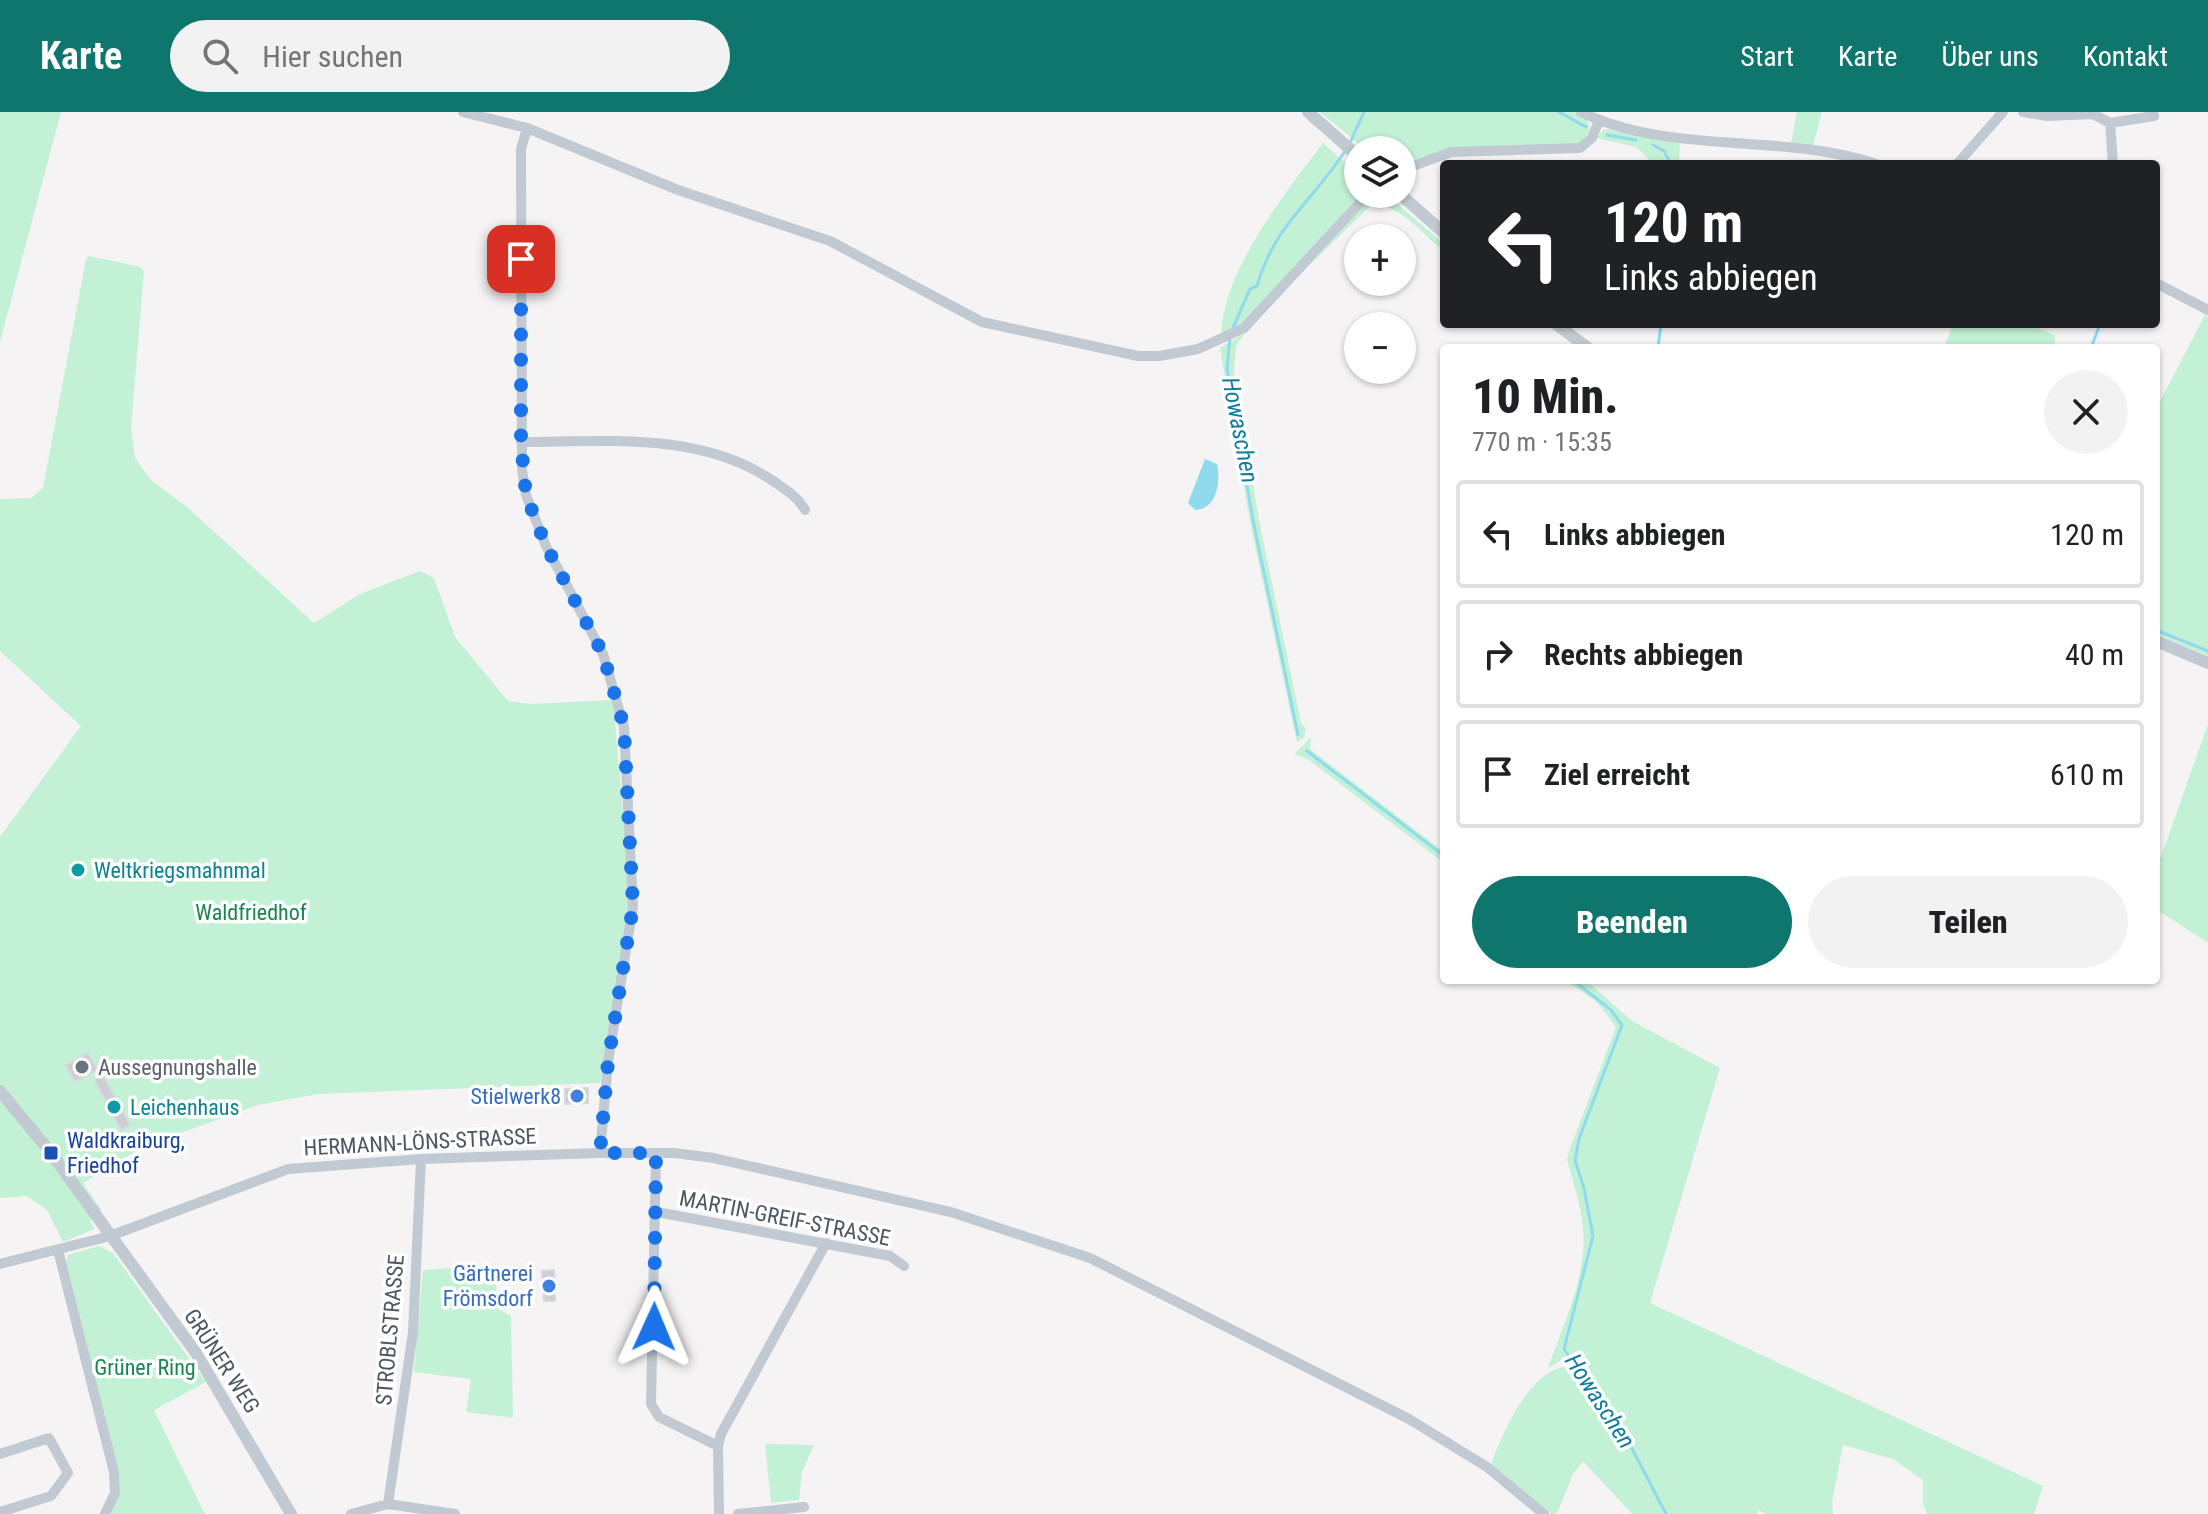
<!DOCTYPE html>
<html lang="de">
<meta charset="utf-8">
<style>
body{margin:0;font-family:"Roboto Condensed",sans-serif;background:#f2f2f2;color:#202124;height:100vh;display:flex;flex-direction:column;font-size:30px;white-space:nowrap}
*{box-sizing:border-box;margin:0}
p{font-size:26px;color:#757577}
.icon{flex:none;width:44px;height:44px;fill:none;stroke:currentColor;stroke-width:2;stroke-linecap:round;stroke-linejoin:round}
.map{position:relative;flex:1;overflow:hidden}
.panel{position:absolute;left:1440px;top:232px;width:720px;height:640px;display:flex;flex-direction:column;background:#fff;border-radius:8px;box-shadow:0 2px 6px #0004}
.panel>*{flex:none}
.guide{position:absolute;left:1440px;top:48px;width:720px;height:168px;border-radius:8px;box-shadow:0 2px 6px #0004;background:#202124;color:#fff;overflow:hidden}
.fabs{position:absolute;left:1344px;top:24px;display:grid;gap:16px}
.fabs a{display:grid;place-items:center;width:72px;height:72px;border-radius:50%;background:#fff;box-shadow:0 2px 6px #0004;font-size:40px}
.pin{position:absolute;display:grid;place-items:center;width:68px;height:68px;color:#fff;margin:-34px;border-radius:16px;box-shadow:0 4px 12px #0006}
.me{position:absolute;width:88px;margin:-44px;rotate:1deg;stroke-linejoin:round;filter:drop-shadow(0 0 6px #0008)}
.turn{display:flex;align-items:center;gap:28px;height:168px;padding:0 32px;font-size:36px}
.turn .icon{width:104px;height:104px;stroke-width:2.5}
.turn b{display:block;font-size:56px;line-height:68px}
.round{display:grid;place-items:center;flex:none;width:84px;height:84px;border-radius:42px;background:#f2f2f2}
.summary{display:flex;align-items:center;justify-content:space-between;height:136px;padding:0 32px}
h1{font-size:48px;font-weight:800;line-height:60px}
.action{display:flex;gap:16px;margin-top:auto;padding:16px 32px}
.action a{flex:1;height:92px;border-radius:48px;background:#0f766e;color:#fff;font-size:32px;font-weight:800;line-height:92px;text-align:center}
.action a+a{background:#f2f2f2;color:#202124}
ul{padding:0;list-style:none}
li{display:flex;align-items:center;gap:24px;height:108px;margin:0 16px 12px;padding:0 16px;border:4px solid #e0e0e0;border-radius:8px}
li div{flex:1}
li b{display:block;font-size:30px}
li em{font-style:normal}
header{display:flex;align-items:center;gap:48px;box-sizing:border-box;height:112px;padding:0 40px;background:#0f766e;color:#fff}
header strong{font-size:38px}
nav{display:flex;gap:44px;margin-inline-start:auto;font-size:28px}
.search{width:560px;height:72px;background:#f2f2f2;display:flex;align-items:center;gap:20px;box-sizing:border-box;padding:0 28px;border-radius:44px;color:#757577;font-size:30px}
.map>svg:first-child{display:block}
.green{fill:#c3f1d5}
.water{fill:#90daee}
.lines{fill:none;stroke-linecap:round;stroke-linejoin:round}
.stream{stroke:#90daee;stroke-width:3}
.building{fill:#cdcfd5;stroke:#d7d9de;stroke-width:2}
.minor{stroke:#c1cad2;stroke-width:10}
.tertiary{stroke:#c1cad2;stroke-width:12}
.route{stroke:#1a73e8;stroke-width:14;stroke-dasharray:0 25.2}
.culture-dot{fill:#0f9aa8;stroke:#fff;stroke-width:3}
.worship-dot{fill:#6b7280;stroke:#fff;stroke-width:3}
.shop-dot{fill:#3f7fe0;stroke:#fff;stroke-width:3}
.transit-dot{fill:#1a4fb4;stroke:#fff;stroke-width:3}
.labels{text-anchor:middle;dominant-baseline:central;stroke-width:7;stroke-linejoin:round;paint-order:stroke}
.culture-label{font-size:22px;fill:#0d838f;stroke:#fff;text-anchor:start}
.park-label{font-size:22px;fill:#17864f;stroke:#fff}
.worship-label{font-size:22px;fill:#5b616d;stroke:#fff;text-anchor:start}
.shop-label{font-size:22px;fill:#366cbe;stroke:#fff;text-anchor:end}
.transit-label{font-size:22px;fill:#164399;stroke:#fff;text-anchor:start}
.street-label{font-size:22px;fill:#4a5661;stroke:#fff}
.water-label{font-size:24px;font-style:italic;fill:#0c7c9b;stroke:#fff}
</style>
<header>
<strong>Karte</strong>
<div class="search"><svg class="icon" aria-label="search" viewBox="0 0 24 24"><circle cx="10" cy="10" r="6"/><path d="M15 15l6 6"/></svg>Hier suchen</div>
<nav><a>Start</a><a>Karte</a><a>Über uns</a><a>Kontakt</a></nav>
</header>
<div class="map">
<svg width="2208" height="1402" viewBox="0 0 2208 1402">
<rect width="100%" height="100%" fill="#f5f3f3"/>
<path class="green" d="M0 0H61L0 230Z
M1320 0H1574L1585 5C1594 18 1588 24 1577 32L1446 38 1402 51V38H1366Z
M1797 0H1822L1813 34 1791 32Z
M1611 17 1652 27 1680 30 1679 52H1654L1636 35 1597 26 1603 18Z
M1323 31 1358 62 1357 86 1243 211 1221 222C1225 155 1284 83 1323 31Z
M1378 85 1393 88 1444 132V145L1440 136C1421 121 1395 86 1369 95L1309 154 1363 94Z
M89 144 141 155 144 159 131 316 135 346 151 368 188 396 314 511 360 482 420 459 434 466 455 525 508 589 531 592 613 588 630 780 624 845 600 971 318 982 258 993 143 1035 83 1071 101 1097 90 1110 95 1117 63 1130 47 1098 27 1084 0 1086V725L81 614 0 539V387L31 386 43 376 86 147Z
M2205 203 2208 205V544L2156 522V297Z
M1953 212H2028L2054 223 2056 236H1944Z
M1245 221 1236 234 1234 259 1259 408 1301 611 1306 616 1304 625 1297 630 1250 410 1220 236Z
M2208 612V831L2156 797V759Z
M1311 625 1310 637 1444 740V751L1309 648 1295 642Z
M1565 868H1586L1632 909 1720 956 1650 1191 2043 1374 2034 1402H1927L1923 1391V1368L1893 1347 1843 1333 1832 1390 1833 1402H1767L1758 1398 1757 1402H1632L1583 1349 1573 1362 1559 1397 1556 1402H1551L1491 1353C1501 1324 1529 1259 1564 1255L1572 1260 1569 1248 1578 1238 1548 1256C1563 1213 1588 1162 1583 1116 1581 1093 1573 1070 1567 1048L1569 1039 1616 915 1597 890Z
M99 1134 113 1141 206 1270 154 1298 205 1402H110L120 1382 119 1360 66 1149 68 1143Z
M493 1153 499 1197 511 1204 513 1306 466 1300 471 1267 414 1260 423 1158Z
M765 1332 814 1333 802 1360 799 1388 771 1391Z"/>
<path class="water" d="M1205 347 1217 352C1221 370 1217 397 1195 398L1188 391Z"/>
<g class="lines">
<path class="stream" d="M1559 0 1586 15
M1607 23 1636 28
M1349 33 1364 0
M1653 33 1664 39 1671 52
M1232 218 1250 177 1257 174C1274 113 1313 89 1345 39
M1230 225 1227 257 1253 408 1298 623
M1658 236 1661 212
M2091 236 2100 212
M2156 518 2208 539
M1307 639 1444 744
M1573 868 1611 898 1622 913 1579 1027 1575 1048 1584 1076 1593 1124 1564 1237 1626 1325 1666 1402"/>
</g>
<path class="building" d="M88 941 97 958 75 970 66 953Z
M103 963 130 1013 121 1018 94 967Z
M588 976V991L565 992V977Z
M554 1158 555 1189H544L542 1159Z"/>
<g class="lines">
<path class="minor" d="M463 0 527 16 678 78 830 129 982 210 1138 244H1159L1198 237 1244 216 1368 82
M1581 0C1672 44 1782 20 1876 52
M2023 0 2047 4 2093 2 2110 11 2154 4 2153 0
M2110 11 2113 52
M527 16 521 37 522 358 526 383 546 434 603 542 624 615 633 794 608 950 600 1041
M1957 52 2003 0
M1402 58 1451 40 1580 36 1592 26 1599 8
M2156 171 2208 198
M521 330C605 330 700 319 773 369 786 378 797 384 805 398
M656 1041 651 1292 659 1305 718 1334
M657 1100 890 1144 904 1154
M58 1138 114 1360 115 1381 105 1402
M0 1152 110 1124 288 1057 421 1047 600 1041H674L714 1046 951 1100 1090 1146 1409 1307 1487 1355 1544 1402
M0 1342 49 1326 68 1361 51 1384 0 1400
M388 1392 413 1220 421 1047
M351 1402 388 1392 455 1402
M719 1402 718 1334 721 1322 826 1131
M738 1402 804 1395"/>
<path class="tertiary" d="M1308 0 1358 44
M1400 82 1444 121
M1556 212 1588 236
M2156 529 2208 551
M0 979 51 1041 196 1241 291 1402"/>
</g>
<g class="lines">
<path class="route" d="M521 147V330L526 383 546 434 603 542 624 615 633 794 608 950 600 1041H656L654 1215"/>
</g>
<g class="culture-dot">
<circle cx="78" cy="758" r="8"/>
<circle cx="114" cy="995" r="8"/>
</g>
<circle class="worship-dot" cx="82" cy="955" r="8"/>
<g class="shop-dot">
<circle cx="577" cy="984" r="8"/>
<circle cx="549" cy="1174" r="8"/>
</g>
<rect class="transit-dot" x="43" y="1033" width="16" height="16" rx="4"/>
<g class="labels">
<g class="culture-label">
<text x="94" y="758">Weltkriegsmahnmal</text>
<text x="130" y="995">Leichenhaus</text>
</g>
<g class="park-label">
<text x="251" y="800">Waldfriedhof</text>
<text x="145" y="1255">Grüner Ring</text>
</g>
<g class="worship-label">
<text x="98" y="955">Aussegnungshalle</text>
</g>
<g class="shop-label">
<text x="561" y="984">Stielwerk8</text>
<text x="533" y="1161">Gärtnerei<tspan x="533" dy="25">Frömsdorf</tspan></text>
</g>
<g class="transit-label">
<text x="67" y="1028">Waldkraiburg,<tspan x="67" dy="25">Friedhof</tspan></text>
</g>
<g class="street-label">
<text transform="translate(420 1030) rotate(-3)">HERMANN-LÖNS-STRASSE</text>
<text transform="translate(785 1106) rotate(11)">MARTIN-GREIF-STRASSE</text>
<text transform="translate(390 1218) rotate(-85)">STROBLSTRASSE</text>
<text transform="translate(222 1249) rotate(57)">GRÜNER WEG</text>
</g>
<g class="water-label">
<text transform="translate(1240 318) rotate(79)">Howaschen</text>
<text transform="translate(1600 1289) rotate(57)">Howaschen</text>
</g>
</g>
</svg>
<div class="fabs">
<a><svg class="icon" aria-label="layers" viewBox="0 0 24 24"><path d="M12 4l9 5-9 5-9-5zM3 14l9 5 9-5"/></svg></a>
<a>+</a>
<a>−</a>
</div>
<div class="pin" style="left:521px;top:147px;background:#d93025"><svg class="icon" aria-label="arrive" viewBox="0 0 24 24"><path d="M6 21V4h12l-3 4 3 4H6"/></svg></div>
<svg class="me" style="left:654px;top:1215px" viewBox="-20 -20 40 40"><path d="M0-17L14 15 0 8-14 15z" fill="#1a73e8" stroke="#fff" stroke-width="4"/></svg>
<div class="guide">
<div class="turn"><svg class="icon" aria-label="left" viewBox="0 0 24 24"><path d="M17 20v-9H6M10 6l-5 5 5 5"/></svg><div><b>120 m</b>Links abbiegen</div></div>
</div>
<section class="panel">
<div class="summary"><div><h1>10 Min.</h1><p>770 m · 15:35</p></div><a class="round"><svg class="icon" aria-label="close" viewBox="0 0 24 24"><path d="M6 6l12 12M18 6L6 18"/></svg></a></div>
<ul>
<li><svg class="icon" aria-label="left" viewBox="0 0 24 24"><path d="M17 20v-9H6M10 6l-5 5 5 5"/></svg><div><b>Links abbiegen</b></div><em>120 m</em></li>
<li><svg class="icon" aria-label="right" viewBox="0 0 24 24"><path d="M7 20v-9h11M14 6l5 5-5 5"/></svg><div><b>Rechts abbiegen</b></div><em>40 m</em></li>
<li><svg class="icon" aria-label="arrive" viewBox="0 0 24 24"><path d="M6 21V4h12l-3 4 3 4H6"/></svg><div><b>Ziel erreicht</b></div><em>610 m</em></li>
</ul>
<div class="action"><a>Beenden</a><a>Teilen</a></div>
</section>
</div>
